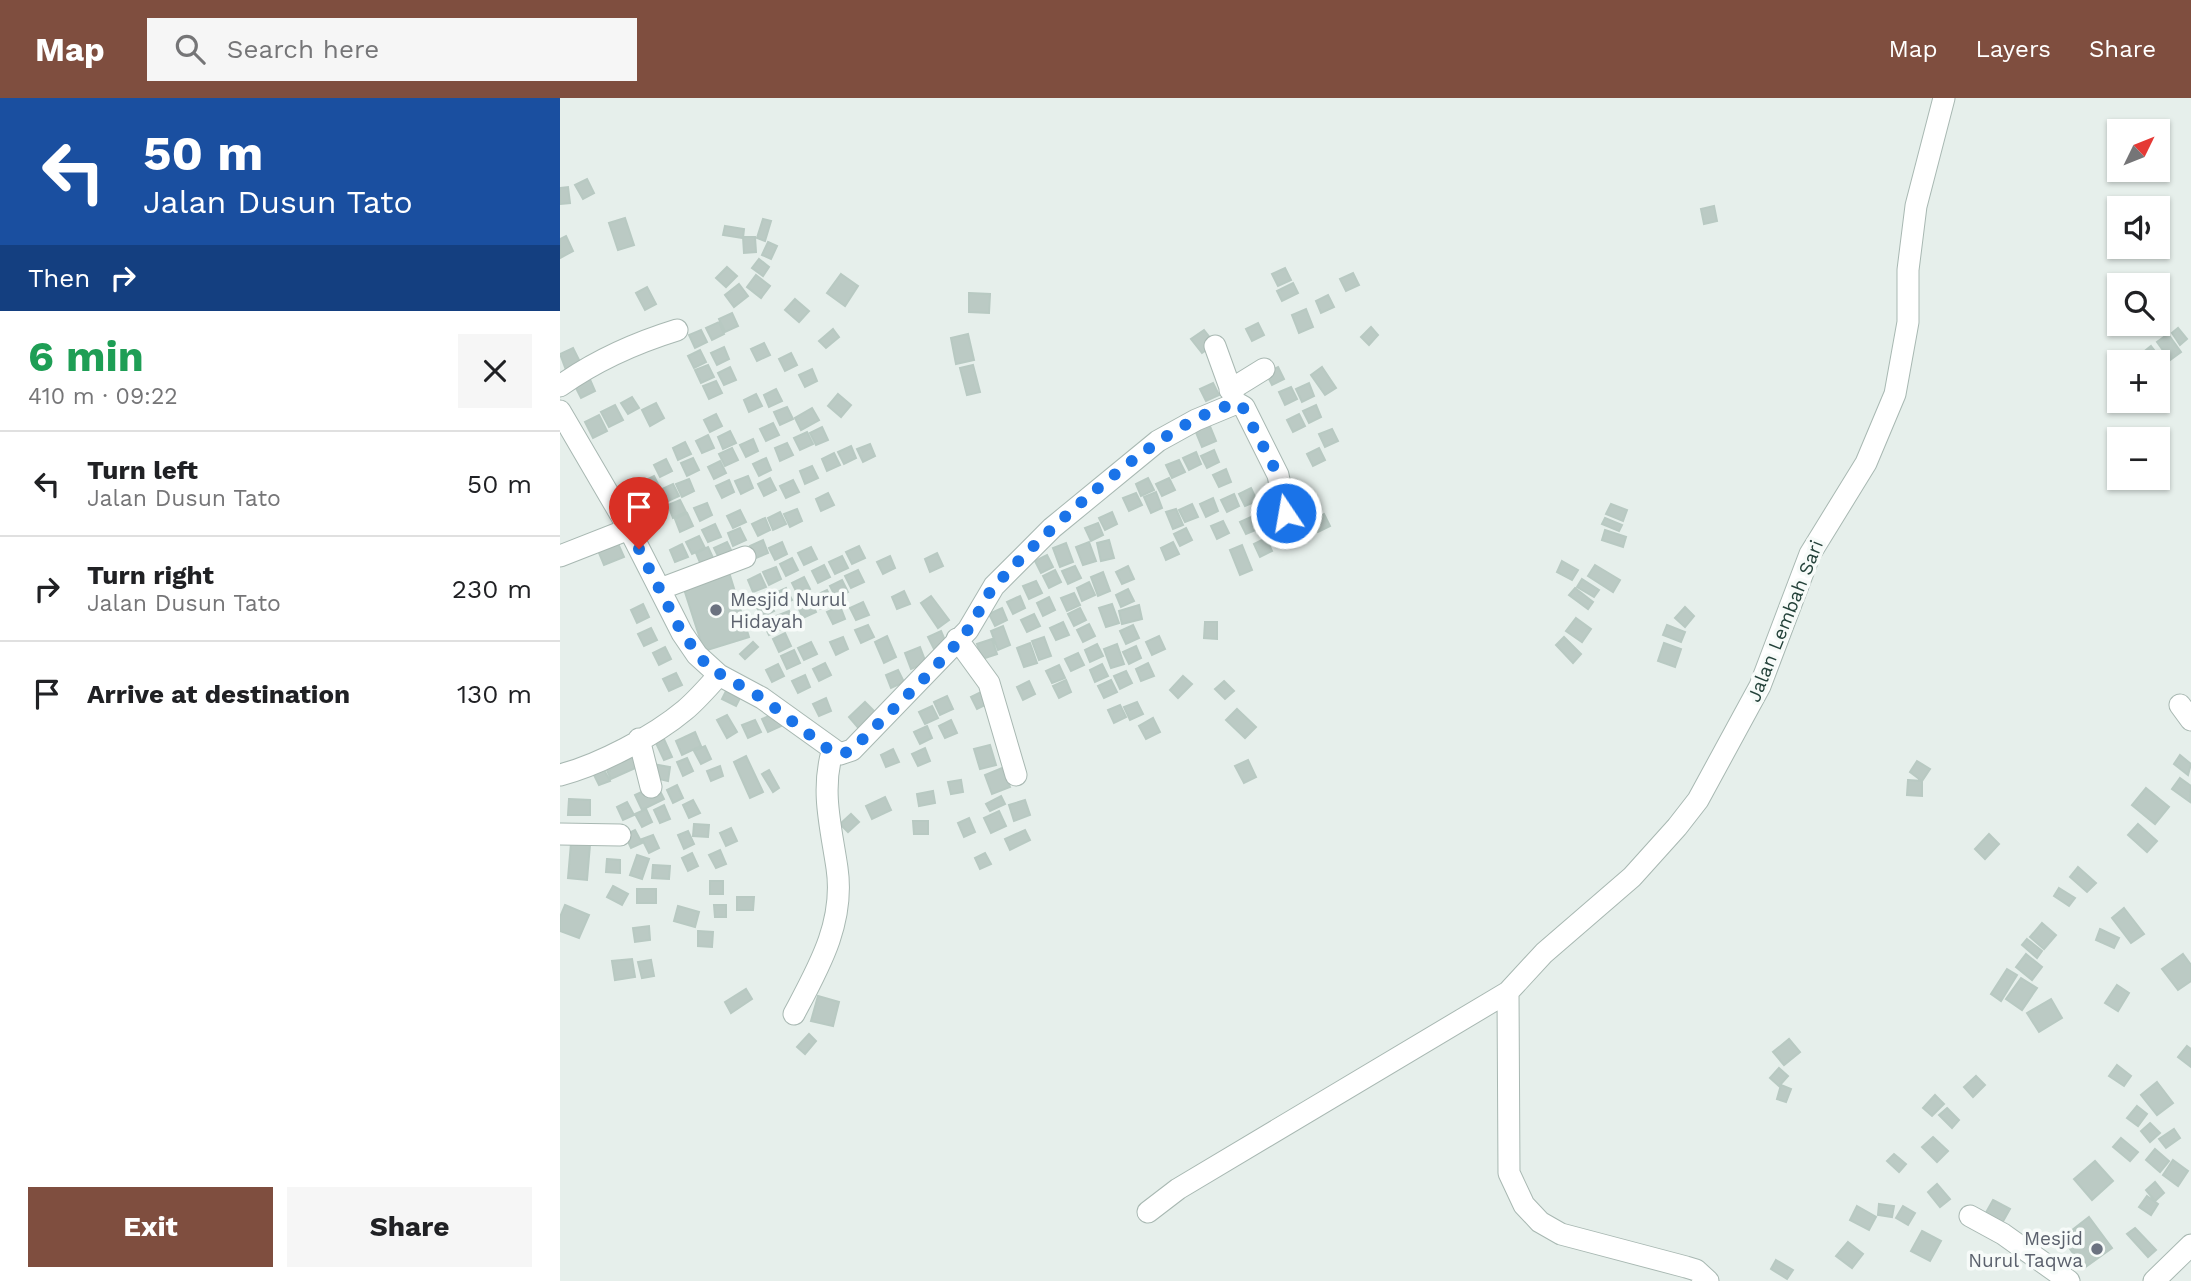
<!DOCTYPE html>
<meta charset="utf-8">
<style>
body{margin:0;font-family:"Work Sans",sans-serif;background:#f6f6f6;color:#202124;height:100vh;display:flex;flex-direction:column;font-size:26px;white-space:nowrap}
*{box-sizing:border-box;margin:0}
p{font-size:23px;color:#757577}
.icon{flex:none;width:38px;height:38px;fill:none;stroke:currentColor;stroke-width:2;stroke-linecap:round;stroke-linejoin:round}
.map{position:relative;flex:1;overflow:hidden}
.panel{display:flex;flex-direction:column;background:#fff;width:560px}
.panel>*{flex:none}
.top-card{background:#1a4fa0;color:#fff;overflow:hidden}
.needle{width:46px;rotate:47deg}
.fabs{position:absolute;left:1547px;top:21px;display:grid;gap:14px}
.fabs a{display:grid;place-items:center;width:63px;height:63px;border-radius:0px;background:#fff;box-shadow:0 2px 5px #0004;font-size:35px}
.pin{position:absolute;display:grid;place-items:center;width:60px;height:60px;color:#fff;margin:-72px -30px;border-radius:50% 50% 50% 0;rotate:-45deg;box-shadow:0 0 7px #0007}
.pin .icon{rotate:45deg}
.me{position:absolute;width:77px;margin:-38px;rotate:348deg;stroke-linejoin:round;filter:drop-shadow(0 0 5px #0008)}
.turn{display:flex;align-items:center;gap:24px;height:147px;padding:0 28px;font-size:32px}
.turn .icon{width:91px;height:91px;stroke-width:2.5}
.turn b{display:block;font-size:49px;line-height:60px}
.then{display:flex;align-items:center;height:66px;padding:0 28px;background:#0003;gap:14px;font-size:26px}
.round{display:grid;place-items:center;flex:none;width:74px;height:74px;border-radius:0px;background:#f6f6f6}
.summary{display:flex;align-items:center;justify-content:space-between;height:119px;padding:0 28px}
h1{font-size:42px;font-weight:700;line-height:52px;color:#1e9e55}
.cta{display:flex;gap:14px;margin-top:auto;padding:14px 28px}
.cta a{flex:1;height:80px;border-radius:0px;background:#7f4e3f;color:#fff;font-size:28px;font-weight:700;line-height:80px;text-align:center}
.cta a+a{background:#f6f6f6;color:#202124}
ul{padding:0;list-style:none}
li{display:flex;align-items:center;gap:21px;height:105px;padding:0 28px;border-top:2px solid #e0e0e0}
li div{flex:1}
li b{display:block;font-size:26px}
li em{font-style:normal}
header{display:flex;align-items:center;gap:42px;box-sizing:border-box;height:98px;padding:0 35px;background:#7f4e3f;color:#fff}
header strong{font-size:33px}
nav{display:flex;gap:38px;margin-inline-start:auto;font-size:24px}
.search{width:490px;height:63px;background:#f6f6f6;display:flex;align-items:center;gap:18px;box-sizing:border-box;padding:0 24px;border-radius:0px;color:#757577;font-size:26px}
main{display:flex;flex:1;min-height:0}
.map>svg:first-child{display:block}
.building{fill:#bbcac4;stroke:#b8c9c2;stroke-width:2}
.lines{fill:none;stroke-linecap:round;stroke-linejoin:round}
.minor-casing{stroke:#a8b8b2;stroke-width:23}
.minor{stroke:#fff;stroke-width:21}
.route{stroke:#1a73e8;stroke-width:12;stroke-dasharray:0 21.6}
.worship-dot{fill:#6b7280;stroke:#f7fbf9;stroke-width:2.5}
.labels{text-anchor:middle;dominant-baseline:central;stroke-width:7;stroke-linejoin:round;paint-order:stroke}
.worship-label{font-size:19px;fill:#5b616d;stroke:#f7fbf9;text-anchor:start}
.street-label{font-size:19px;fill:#24423a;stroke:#f7fbf9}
</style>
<header>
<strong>Map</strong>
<div class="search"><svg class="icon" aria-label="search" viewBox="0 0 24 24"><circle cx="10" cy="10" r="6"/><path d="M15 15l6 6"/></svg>Search here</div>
<nav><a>Map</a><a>Layers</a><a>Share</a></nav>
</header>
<main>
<section class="panel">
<div class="top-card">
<div class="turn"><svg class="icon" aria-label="left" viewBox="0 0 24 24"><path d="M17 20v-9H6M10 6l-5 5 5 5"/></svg><div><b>50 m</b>Jalan Dusun Tato</div></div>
<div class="then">Then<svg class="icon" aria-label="right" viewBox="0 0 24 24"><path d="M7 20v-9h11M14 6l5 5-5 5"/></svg></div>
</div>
<div class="summary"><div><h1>6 min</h1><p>410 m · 09:22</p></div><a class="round"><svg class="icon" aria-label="close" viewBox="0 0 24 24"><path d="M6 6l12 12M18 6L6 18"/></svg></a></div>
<ul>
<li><svg class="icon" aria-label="left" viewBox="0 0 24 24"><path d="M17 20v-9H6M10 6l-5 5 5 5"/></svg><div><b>Turn left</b><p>Jalan Dusun Tato</p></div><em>50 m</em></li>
<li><svg class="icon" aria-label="right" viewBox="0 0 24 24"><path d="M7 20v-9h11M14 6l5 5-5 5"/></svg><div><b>Turn right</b><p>Jalan Dusun Tato</p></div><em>230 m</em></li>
<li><svg class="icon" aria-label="arrive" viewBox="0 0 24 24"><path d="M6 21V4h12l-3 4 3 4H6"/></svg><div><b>Arrive at destination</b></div><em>130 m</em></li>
</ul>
<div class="cta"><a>Exit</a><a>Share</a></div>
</section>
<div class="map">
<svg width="1631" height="1183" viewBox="0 0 1631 1183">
<rect width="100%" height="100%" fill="#e6efeb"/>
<path class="building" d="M27 81 34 95 23 101 15 87Z
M8 89 10 105 0 106V90Z
M1154 108 1157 123 1144 126 1141 111Z
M65 120 74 147 58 152 49 125Z
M203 121 211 123 205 143 197 140Z
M165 128 184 131 183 140 163 137Z
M6 138 13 153 0 160V141Z
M183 139H195L196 154 184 155Z
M208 144 217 148 211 161 202 157Z
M199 161 209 169 203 178 192 170Z
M167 169 177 178 166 189 156 180Z
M725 170 731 182 718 188 712 176Z
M793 175 799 187 786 193 780 181Z
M281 176 298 188 285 208 267 195Z
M196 177 210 188 201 200 187 189Z
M733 185 738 195 722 203 717 193Z
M179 186 188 198 174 209 165 197Z
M87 189 96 206 85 212 76 195Z
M409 195 430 196 429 215 409 214Z
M768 197 774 209 761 215 756 203Z
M235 201 249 213 239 224 225 212Z
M746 211 753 229 739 235 732 217Z
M172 215 178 228 165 234 159 221Z
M159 224 164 236 152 242 146 230Z
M698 225 704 237 692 243 686 231Z
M811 229 818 237 809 247 801 239Z
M1618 230 1627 241 1620 247 1612 235Z
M273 231 279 239 266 250 259 243Z
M141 232 147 244 135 250 129 237Z
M644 232 655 246 642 255 631 241Z
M408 236 414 262 396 266 391 240Z
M1608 236 1621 254 1610 262 1597 244Z
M204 245 210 257 197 263 191 251Z
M1591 248 1598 257 1589 264H1577L1575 261Z
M164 249 169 261 157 267 151 255Z
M13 250 21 266 6 272 0 256Z
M140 252 146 264 134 270 128 258Z
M231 255 237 267 225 273 219 261Z
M148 267 154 279 141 285 135 272Z
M413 267 420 294 407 297 400 270Z
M170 269 176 282 164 287 158 275Z
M718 269 724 281 712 287 706 275Z
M762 269 776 290 765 297 751 277Z
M252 271 257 283 245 289 239 277Z
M28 277 35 293 21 300 13 284Z
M156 283 162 295 149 301 143 288Z
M653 285 659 297 646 303 640 291Z
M749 285 754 298 742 304 736 291Z
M731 289 737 301 725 307 719 294Z
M216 291 222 303 209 309 204 297Z
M196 296 202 308 189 314 184 302Z
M278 296 291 307 281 319 268 308Z
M72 299 79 310 68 316 61 305Z
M96 305 104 320 90 328 82 312Z
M55 307 63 322 49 329 41 314Z
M756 307 761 319 749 325 743 313Z
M227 309 233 321 220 327 214 314Z
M252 310 259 322 241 332 235 320Z
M156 316 162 328 150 334 144 322Z
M739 316 745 328 733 334 727 322Z
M39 317 47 333 33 340 25 324Z
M213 325 219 337 206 343 200 331Z
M649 326 656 343 642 349 635 332Z
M262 329 268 342 256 347 250 335Z
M772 331 778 343 765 349 759 336Z
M170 333 176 345 163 351 158 339Z
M247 334 253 346 240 352 234 340Z
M148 337 154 350 142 355 136 343Z
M193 341 198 353 186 359 180 347Z
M125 344 131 356 118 362 113 350Z
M227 345 233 357 220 363 215 350Z
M310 346 315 358 303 364 297 351Z
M291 348 296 360 284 366 278 354Z
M172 350 178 362 165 368 159 356Z
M759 350 765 362 753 368 747 356Z
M654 352 659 364 647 370 641 358Z
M636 354 641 366 629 372 623 360Z
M274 355 280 367 267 373 262 361Z
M133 360 139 372 127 378 121 365Z
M206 360 211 372 199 378 193 366Z
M106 361 112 373 100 379 94 367Z
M619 362 625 374 612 380 606 367Z
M160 363 166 375 154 381 148 369Z
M252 368 258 380 245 386 240 373Z
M666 371 671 384 659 389 653 377Z
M94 378 100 390 88 396 82 384Z
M188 378 193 390 181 396 175 383Z
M210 380 216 392 204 398 198 386Z
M588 380 594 392 581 398 576 386Z
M609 380 615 392 602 398 596 386Z
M129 381 134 393 122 399 116 386Z
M169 382 174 394 162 400 156 388Z
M233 382 239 394 226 400 220 388Z
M113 386 119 398 106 404 100 392Z
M691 390 697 403 685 408 679 396Z
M596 394 602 410 591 415 584 399Z
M268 395 274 407 261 413 256 401Z
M576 395 582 407 569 413 563 400Z
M674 396 679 408 667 414 661 402Z
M653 400 658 413 646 419 640 406Z
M120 402 126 414 113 420 108 407Z
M715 404 721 423 706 427 699 410Z
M147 405 152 417 140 423 134 410Z
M632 406 638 419 625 424 619 412Z
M1051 406 1067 412 1063 423 1046 416Z
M237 411 242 423 230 429 224 416Z
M616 411 623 427 613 431 606 414Z
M180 412 186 424 173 430 167 418Z
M220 414 226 426 213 432 208 420Z
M552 414 557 426 545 432 539 420Z
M127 415 133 428 120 434 115 421Z
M764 416 770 428 758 434 752 422Z
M693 418 698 431 686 436 680 424Z
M205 420 210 432 198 438 192 426Z
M1045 420 1062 427 1059 433 1042 426Z
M663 423 669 435 657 441 651 428Z
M538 425 543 437 531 443 525 430Z
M155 426 161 439 148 444 142 432Z
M180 430 186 442 173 448 168 435Z
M626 430 632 442 620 448 614 436Z
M1045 432 1066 439 1063 449 1042 442Z
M139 438 145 450 132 456 126 444Z
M706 440 712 453 700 459 694 446Z
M56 441 64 459 44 467 37 450Z
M203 442 208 455 196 460 190 448Z
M549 442 554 460 541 463 537 445Z
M167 444 173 456 160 462 154 450Z
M222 444 227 456 215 462 209 450Z
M529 444 536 463 523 467 516 449Z
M613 444 619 456 606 462 601 450Z
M506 445 513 464 500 469 493 450Z
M122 446 128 459 115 464 110 452Z
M682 447 692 472 680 477 670 452Z
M299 448 305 460 292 466 286 454Z
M148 449 154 462 141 467 136 455Z
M251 449 257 461 244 467 238 455Z
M377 455 383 468 370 474 365 461Z
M487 457 493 469 481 475 475 463Z
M282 458 288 470 275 476 269 464Z
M330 458 335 470 323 476 317 464Z
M232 460 238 472 226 478 220 466Z
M1002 463 1018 472 1012 482 997 474Z
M264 467 270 479 258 485 252 473Z
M1035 467 1060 482 1053 494 1028 478Z
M515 468 521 480 508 486 502 473Z
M568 468 574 481 562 486 556 474Z
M216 469 221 481 209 487 203 474Z
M168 471 189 539 144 553 122 485Z
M298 472 304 484 291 490 285 478Z
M495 472 501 484 489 490 483 478Z
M543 474 550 493 538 498 531 479Z
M200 476 206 489 193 494 188 482Z
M244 479 250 491 238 497 232 485Z
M1022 481 1039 492 1034 499 1017 489Z
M282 482 288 494 276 500 270 488Z
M476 483 482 495 469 501 463 488Z
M529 484 535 497 522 503 517 490Z
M226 490 232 502 219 508 213 496Z
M1015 490 1033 504 1028 511 1009 497Z
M568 491 574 503 561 509 556 497Z
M267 492 273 505 260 511 254 498Z
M344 493 350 506 337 511 332 499Z
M514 495 520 507 507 513 501 500Z
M371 498 389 522 378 530 361 505Z
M460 498 465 510 453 516 447 504Z
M489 499 495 512 483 518 477 505Z
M208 501 214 513 201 519 196 507Z
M250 501 256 514 243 520 237 507Z
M303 504 309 517 296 522 290 510Z
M83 506 89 519 77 525 71 512Z
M552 506 559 525 546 529 539 510Z
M579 507 582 521 562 526 559 513Z
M280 508 285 521 273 526 267 514Z
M1125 509 1134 518 1125 529 1115 520Z
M442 510 447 522 435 528 429 516Z
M520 510 526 522 514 528 508 516Z
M229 513 235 525 222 531 216 518Z
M474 516 480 528 467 534 461 522Z
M216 519 221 531 209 537 203 525Z
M1016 520 1031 531 1022 544 1006 533Z
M503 524 509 537 496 542 490 530Z
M645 524H657V541L644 540Z
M529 526 535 538 523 544 517 532Z
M308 527 314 539 301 545 295 532Z
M573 527 579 540 566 546 560 533Z
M1107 527 1125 534 1121 544 1103 537Z
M443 528 450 547 438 552 431 533Z
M91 530 97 542 84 548 78 536Z
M381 533 386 545 374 551 368 539Z
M225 535 231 548 219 554 213 541Z
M327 538 336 559 324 565 315 544Z
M599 538 605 551 592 557 586 544Z
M283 539 288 551 276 557 270 544Z
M484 539 491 558 479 562 472 543Z
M1004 539 1021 556 1013 565 996 547Z
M432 541 437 556 422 561 417 546Z
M193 544 198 549 185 561 180 556Z
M251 544 257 556 244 562 238 550Z
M470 545 477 565 464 569 457 550Z
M1104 545 1121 551 1115 569 1098 563Z
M537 546 543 558 530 564 525 552Z
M557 546 564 566 551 570 544 551Z
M576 548 581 560 569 566 563 554Z
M105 549 111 561 99 567 93 555Z
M360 549 366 565 351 571 345 555Z
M234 552 240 565 227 571 221 558Z
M518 555 524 567 511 573 505 561Z
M265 565 271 577 259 583 253 571Z
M588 565 594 578 581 583 576 571Z
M218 566 224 578 212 584 206 572Z
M542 566 548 578 535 584 530 572Z
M499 567 505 580 492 585 486 573Z
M338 572 344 584 331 590 326 577Z
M566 573 572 585 560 591 554 578Z
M116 575 122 587 109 593 103 581Z
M245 577 250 589 238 595 232 583Z
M623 578 632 586 618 600 610 592Z
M506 582 511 594 499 600 493 588Z
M551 582 557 594 544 600 538 588Z
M469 583 475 596 463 602 457 589Z
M664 583 674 593 665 601 655 591Z
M166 593 180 600 176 608 162 601Z
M423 593 429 605 417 611 411 599Z
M387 598 393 611 380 617 374 604Z
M266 600 271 613 259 618 253 606Z
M305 604 318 617 301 633 289 619Z
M577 604 583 616 570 622 564 609Z
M560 607 566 619 554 625 548 612Z
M372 608 378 620 365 626 359 614Z
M677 611 696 629 685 640 666 622Z
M215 615 221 628 208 634 202 621Z
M167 617 177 634 167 640 157 622Z
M593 620 600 634 586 641 579 628Z
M195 622 201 634 188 640 182 627Z
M391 622 397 635 385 640 379 628Z
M367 628 372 640 360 646 354 634Z
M135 634 141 648 122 657 116 643Z
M103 639 112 659 104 662 95 643Z
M430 647 436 667 420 671 414 651Z
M145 648 151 661 141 666 134 653Z
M365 650 370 663 358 668 352 656Z
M333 651 339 664 326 669 321 657Z
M76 654 82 667 51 681 45 668Z
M1620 657 1631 666 1628 677 1614 666Z
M186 658 203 694 190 700 174 664Z
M127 660 133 673 123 678 117 664Z
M688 662 696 679 684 685 675 668Z
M1357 663 1370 671 1362 683 1350 674Z
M93 666 110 669 108 683 91 679Z
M160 668 163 678 151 683 147 673Z
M43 670 50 683 39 687 33 675Z
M442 670 450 689 432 696 425 677Z
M209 672 219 690 213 694 202 676Z
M1620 680 1631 688 1630 704 1612 691Z
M401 682 403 694 391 696 388 684Z
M1348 682 1362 683V698L1347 697Z
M97 687 104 701 82 712 75 697Z
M117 687 123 700 113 705 107 692Z
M1586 690 1609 709 1595 726 1572 707Z
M373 693 375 705 359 708 357 696Z
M441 698 445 706 430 713 426 706Z
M325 699 331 712 312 721 306 708Z
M9 701 30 702V717H8Z
M133 702 140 715 129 720 123 707Z
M465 702 470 717 454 723 449 707Z
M67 704 74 717 63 722 57 709Z
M104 707 110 721 100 725 94 712Z
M86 711 92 724 82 729 75 716Z
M439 713 446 728 431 735 424 720Z
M291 716 299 724 288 734 280 726Z
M409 720 415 734 404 739 398 725Z
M353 723H368V736H354Z
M134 726 149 727 148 739 133 738Z
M1578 726 1597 743 1587 754 1568 737Z
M171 730 177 743 166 748 160 735Z
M75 732 82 745 71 750 65 737Z
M465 732 470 742 450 752 445 741Z
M128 733 134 746 124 751 118 737Z
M1429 736 1439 746 1425 761 1415 751Z
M93 737 99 750 89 755 82 741Z
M11 745 30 747 27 782 8 780Z
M160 752 166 766 156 770 149 757Z
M132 755 138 768 128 773 122 760Z
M425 755 431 766 420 771 415 760Z
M77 757 89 761 82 781 70 777Z
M47 761 60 762V775L46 774Z
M93 767 110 768 109 781 92 780Z
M1518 769 1536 785 1527 794 1510 779Z
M150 783H163V796H150Z
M53 788 68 796 62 807 47 799Z
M1499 790 1515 800 1509 808 1494 798Z
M77 791H96V805H77Z
M177 799H194L193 812H177Z
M5 807 29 817 19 840 0 833V819Z
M154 807H166V819H155Z
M118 808 139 814 135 829 114 823Z
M1564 810 1584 836 1571 845 1552 820Z
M1482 825 1496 837 1484 851 1470 839Z
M89 828 90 842 75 844 73 830Z
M1540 831 1559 840 1554 850 1536 842Z
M138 833 153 834 152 849 138 848Z
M1467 841 1482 853 1477 860 1462 847Z
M1466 856 1482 869 1472 882 1456 869Z
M1623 856 1631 867V883L1618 892 1602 871Z
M72 861 75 879 55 882 52 863Z
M91 862 94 878 82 880 78 864Z
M1447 871 1457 877 1441 903 1431 896Z
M1461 880 1477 890 1462 912 1446 901Z
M1557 887 1569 895 1558 913 1545 905Z
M186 891 192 901 171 915 165 904Z
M258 898 279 904 273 928 251 923Z
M1491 901 1502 920 1479 934 1467 915Z
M249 936 256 943 245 956 237 949Z
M1229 941 1240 954 1224 967 1213 954Z
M1627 948 1631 951V969L1618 959Z
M1557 967 1571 978 1564 988 1549 978Z
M1219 970 1228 978 1219 988 1210 980Z
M1416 978 1425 987 1413 999 1404 989Z
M1597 984 1613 1005 1597 1017 1581 997Z
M1221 987 1231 991 1226 1004 1217 1001Z
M1375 997 1384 1006 1372 1018 1363 1010Z
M1577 1008 1587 1016 1578 1028 1567 1020Z
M1387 1010 1399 1022 1392 1030 1379 1017Z
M1590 1025 1600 1035 1590 1044 1581 1033Z
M1614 1031 1620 1040 1606 1050 1599 1041Z
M1373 1039 1388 1053 1377 1064 1362 1049Z
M1561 1040 1578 1054 1570 1063 1553 1049Z
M1595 1051 1609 1063 1600 1074 1586 1062Z
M1334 1056 1346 1066 1339 1074 1327 1063Z
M1613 1062 1628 1073 1618 1088 1603 1077Z
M1535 1063 1553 1083 1532 1102 1514 1081Z
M1595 1084 1604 1095 1595 1103 1586 1092Z
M1377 1086 1390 1101 1380 1109 1368 1094Z
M1587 1098 1598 1106 1591 1117 1579 1109Z
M1433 1102 1450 1111 1441 1127 1424 1118Z
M1319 1106 1334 1108 1332 1119 1318 1117Z
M1297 1108 1316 1119 1309 1132 1290 1122Z
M1343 1108 1355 1115 1348 1127 1336 1120Z
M1529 1119 1552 1150 1524 1170 1502 1140Z
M1575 1130 1596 1152 1588 1159 1567 1136Z
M1362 1133 1381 1143 1370 1163 1351 1153Z
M1288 1144 1303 1156 1292 1170 1276 1158Z
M1216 1162 1233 1172 1227 1181 1211 1171Z"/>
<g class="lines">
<defs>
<path id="minor" d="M655 248 676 306
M0 288C35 263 75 245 117 232
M670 292 704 271
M0 313 69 431 122 535 137 557 159 577 202 600 280 656 292 652 408 532 434 488 492 430 598 343 636 322 677 305 684 309 718 377 730 436
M0 458 69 431
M100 491 185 459
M397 541 429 585 456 677
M1620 607 1631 622
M79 641 91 689
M0 677C39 667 94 638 125 612 137 602 148 589 159 577
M0 736 60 737
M234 916C259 869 285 824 277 770 271 729 261 694 272 654
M588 1114 618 1091 948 894
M1410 1118 1443 1136 1509 1183
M1148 1183 1136 1172 1126 1169 1001 1136 980 1124 964 1107 949 1075 948 894 984 855 1072 779 1117 729 1138 702 1200 588 1250 456 1306 365 1335 296 1348 224V172L1356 108 1384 0
M1594 1183 1631 1147"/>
</defs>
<use href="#minor" class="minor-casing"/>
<use href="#minor" class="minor"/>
</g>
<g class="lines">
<path class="route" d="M79 451 122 535 148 569 202 600 272 654 282 656 292 652C330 613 373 575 407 533 418 519 423 501 435 488 477 440 619 308 681 306L713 367 726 415"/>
</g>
<g class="worship-dot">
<circle cx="156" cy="512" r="7"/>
<circle cx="1537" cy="1151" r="7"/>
</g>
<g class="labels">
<g class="worship-label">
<text x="170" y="501">Mesjid Nurul<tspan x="170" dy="22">Hidayah</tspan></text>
<text x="1523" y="1140" text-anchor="end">Mesjid<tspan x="1523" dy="22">Nurul Taqwa</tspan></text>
</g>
<g class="street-label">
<text transform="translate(1225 523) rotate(-68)">Jalan Lembah Sari</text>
</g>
</g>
</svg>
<div class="fabs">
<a><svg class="needle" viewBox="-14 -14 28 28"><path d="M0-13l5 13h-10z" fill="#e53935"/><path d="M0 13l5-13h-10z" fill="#757577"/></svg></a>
<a><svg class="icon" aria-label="sound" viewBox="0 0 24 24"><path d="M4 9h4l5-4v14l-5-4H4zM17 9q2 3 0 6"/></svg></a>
<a><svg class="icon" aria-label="search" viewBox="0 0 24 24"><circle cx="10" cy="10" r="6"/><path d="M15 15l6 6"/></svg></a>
<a>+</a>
<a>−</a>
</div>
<div class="pin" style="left:79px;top:451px;background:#d93025"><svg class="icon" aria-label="arrive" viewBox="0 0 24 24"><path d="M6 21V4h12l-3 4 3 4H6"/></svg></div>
<svg class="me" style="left:726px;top:415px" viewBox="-20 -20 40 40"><circle r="17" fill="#1a73e8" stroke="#fff" stroke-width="3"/><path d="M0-11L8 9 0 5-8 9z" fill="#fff"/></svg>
</div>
</main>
